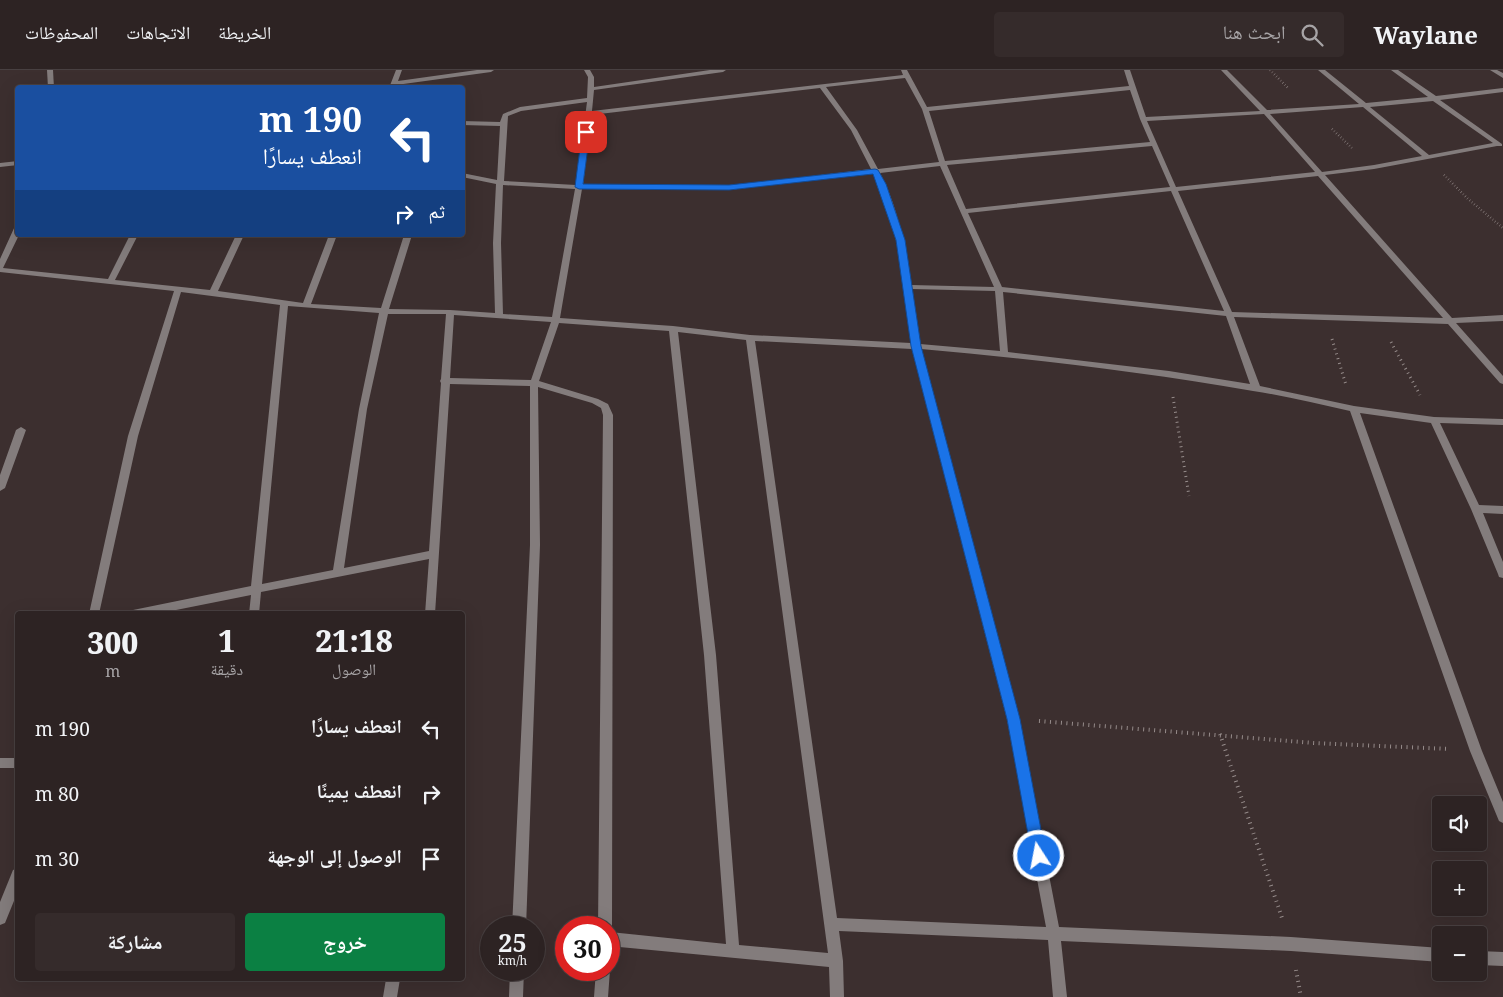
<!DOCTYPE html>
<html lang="ar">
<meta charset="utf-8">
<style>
body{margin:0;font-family:"Noto Serif","Noto Naskh Arabic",serif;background:#352b2b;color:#f1f3f6;direction:rtl;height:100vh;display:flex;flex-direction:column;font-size:19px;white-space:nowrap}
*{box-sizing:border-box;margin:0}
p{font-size:16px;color:#a7a4a6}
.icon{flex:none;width:28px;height:28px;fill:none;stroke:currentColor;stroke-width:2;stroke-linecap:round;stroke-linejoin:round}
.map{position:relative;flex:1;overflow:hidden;direction:ltr}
.panel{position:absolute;left:15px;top:541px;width:450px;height:370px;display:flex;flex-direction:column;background:#2d2323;border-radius:5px;box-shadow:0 5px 20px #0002,0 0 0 1px #484041;direction:rtl}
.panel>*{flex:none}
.banner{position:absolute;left:15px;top:15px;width:450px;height:152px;border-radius:5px;box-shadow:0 5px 20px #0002,0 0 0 1px #484041;direction:rtl;background:#1a4fa0;color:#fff;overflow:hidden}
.controls{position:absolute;left:1432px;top:726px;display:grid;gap:10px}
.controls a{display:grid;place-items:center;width:55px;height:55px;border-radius:5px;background:#2d2323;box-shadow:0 5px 20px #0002,0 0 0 1px #484041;font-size:25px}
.speed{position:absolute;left:480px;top:846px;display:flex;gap:10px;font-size:25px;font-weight:700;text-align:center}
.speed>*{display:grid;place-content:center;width:65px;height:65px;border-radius:50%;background:#2d2323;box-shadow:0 5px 20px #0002,0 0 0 1px #484041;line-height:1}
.speed small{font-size:12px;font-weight:400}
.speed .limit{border:8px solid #d22;background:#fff;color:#111}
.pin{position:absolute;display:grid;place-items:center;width:42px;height:42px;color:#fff;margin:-21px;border-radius:10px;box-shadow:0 2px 8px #0006}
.me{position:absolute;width:55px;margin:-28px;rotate:349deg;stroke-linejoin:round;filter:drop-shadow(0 0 4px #0008)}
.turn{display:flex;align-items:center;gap:18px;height:105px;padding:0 20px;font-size:22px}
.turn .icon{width:65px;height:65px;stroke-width:2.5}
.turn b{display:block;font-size:35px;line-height:42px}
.then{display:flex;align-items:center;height:48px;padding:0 20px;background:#0003;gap:10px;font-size:19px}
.eta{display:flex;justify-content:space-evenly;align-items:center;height:85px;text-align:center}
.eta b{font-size:30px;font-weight:800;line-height:35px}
.primary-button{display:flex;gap:10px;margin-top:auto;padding:10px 20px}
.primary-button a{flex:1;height:58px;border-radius:5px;background:#0b8043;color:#fff;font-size:20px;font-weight:800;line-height:58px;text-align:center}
.primary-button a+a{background:#352b2b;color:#f1f3f6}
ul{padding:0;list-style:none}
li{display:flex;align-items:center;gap:15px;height:65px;padding:0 20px}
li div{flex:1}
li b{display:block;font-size:19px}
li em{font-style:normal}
header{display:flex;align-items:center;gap:30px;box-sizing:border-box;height:70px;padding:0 25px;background:#2d2323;border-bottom:1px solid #484041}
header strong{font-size:24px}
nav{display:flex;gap:28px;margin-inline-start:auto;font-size:18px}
.search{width:350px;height:45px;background:#352b2b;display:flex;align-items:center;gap:12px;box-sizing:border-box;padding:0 18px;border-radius:5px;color:#a7a4a6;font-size:19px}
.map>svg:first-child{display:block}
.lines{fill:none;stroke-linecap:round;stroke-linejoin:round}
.path-far2{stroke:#968c8b;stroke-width:2.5;stroke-dasharray:0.5 2.5;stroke-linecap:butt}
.path-far1{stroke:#968c8b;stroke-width:3;stroke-dasharray:1 4;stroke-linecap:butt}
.path{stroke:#968c8b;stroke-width:4;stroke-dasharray:1 4.5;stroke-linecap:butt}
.minor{fill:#837c7c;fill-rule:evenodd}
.route{fill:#1a73e8;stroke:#114b97}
</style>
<header>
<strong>Waylane</strong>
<div class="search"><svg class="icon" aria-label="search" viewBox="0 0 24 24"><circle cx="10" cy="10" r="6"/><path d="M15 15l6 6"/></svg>ابحث هنا</div>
<nav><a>الخريطة</a><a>الاتجاهات</a><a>المحفوظات</a></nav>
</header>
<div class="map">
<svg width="1503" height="927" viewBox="0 0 1503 927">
<rect width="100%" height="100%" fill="#3c2f2f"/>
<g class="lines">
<path class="path-far2" d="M1270 0 1289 19
M1332 59 1353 79
M1444 105 1468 129 1503 158"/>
<path class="path-far1" d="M1332 269 1346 315
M1391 272 1420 325
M1173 327 1189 426"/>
<path class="path" d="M1039 651 1314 673 1449 679
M1220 664 1282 848
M1296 900 1301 927"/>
<path class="minor" d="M47 0H53L54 18H48Z
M396 0H402L398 11 477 0H494L491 2 396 15 395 18H389Z
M584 0H590L594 7V17L710 0H726L723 2 594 20 592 41 903 5 901 0H907L927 37 1129 16 1124 0H1130L1146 47 1260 41 1221 0H1227L1267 40 1359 34 1318 0H1325L1366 33 1428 27 1391 0H1398L1436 26 1503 18V22L1440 30 1502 74V76H1497L1374 99 1325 105 1452 248 1503 245V251L1456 253 1503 306V314L1500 313 1448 254 1234 247 1260 316 1354 336 1434 347 1503 349V355L1440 353 1479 435 1503 436V444L1483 443 1503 492V508L1499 507 1498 504 1471 439 1431 353 1360 343 1482 681 1503 732V753L1499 751 1470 681 1350 341C1318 334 1286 326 1253 321 1143 302 1032 289 921 279L1019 649 1059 857 1291 867 1441 878V892L1291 881 1061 871 1067 927H1053L1048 870 839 861 843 891 844 927H830L829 897 609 876V858H598L603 345 601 338 592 333 538 317 540 475 526 858H512L530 475V316L450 314 435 544H425L429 489 261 522 259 544H249L251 525 156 544H128L129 541 133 540 251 516 280 235 181 222 138 366 99 544H89L128 366 174 221 0 202V189L15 156H18L19 165 3 198 108 209 130 165H138L115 210 210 220 236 165H244L218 221 303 233 329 165H337L311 234 381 238 404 165H412L389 239 450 240 495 243 493 173 496 114 462 107V103L497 110 500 56 462 55V51L500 52 503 44 520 37 587 28 588 7ZM905 8 922 39 939 92 878 99 857 60 826 17ZM820 18 851 60 871 99 729 116 583 115 591 45ZM1130 20 1140 49 1150 72 945 91 929 41ZM1433 31 1493 73 1429 85 1370 37ZM587 32 576 115 504 111 508 46 521 41ZM1363 37 1422 86 1374 95 1322 102 1270 44ZM1264 44 1315 102 1176 117 1147 51ZM1152 76 1170 117 966 139 947 95ZM940 96 994 217 911 215C905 176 898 137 880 103ZM873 103C900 155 903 216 911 273L750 265 673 256 560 248 582 119 729 120ZM1318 106 1443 248 1232 242 1178 121ZM503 115 575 119 552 247 503 244 501 173ZM1171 121 1224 241 1002 217 968 143ZM911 219 995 221 1000 281 920 274ZM1003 222 1226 246 1250 314 1169 301 1008 282ZM288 236 379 243 359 339 333 500 262 514ZM388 244H446L441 309 440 311 441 313 429 481 344 498 367 339ZM454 245 551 252 531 310 450 308ZM559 253 669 261 704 585 726 874 610 862 612 858 613 345 608 334 598 329 539 311ZM678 262 746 270 828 883 739 875 716 585ZM755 271 912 279 1007 649 1046 857 837 848Z
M1490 0H1497L1503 3V8Z
M18 91V95L0 97V93Z
M21 357 26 360 5 418 0 421V405L16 360Z
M0 688H18V698H0Z
M18 798V821L5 853 0 855V832L13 800Z
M1479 881 1503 882V896L1479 895Z
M609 897 610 900 608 927H594L596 900H609Z
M510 900H524L523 927H509Z
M386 909H400L397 927H383Z"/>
</g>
<path class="route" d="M586 59 590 62 583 114 729 115 875 99 878 100 886 114 905 170 921 276 1020 649 1046 786 1044 791 1039 793 1034 791 1032 786 1007 649 911 276 896 170 873 104 729 120 579 119 575 117 582 62Z"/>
</svg>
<div class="controls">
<a><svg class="icon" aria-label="sound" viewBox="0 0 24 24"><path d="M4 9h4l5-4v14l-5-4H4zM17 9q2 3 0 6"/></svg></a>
<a>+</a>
<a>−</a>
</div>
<div class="speed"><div>25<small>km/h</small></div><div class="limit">30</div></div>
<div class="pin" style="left:586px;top:62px;background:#d93025"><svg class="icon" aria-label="arrive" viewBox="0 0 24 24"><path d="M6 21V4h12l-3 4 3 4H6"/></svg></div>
<svg class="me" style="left:1039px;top:786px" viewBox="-20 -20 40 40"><circle r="17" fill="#1a73e8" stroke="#fff" stroke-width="3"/><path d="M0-11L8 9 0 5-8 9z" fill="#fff"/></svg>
<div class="banner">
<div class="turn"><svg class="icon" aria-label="left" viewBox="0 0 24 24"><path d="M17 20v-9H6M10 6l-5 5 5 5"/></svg><div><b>190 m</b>انعطف يسارًا</div></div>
<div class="then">ثم<svg class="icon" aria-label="right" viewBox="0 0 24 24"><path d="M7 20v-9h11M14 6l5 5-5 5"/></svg></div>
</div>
<section class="panel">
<div class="eta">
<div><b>21:18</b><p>الوصول</p></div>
<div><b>1</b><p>دقيقة</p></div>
<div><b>300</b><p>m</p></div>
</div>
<ul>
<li><svg class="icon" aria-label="left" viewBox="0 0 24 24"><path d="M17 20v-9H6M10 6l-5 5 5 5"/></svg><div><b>انعطف يسارًا</b></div><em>190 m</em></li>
<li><svg class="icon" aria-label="right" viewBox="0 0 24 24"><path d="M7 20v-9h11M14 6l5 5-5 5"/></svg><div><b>انعطف يمينًا</b></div><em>80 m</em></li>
<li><svg class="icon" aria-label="arrive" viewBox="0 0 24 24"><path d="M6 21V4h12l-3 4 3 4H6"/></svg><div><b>الوصول إلى الوجهة</b></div><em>30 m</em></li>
</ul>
<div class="primary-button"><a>خروج</a><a>مشاركة</a></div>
</section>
</div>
